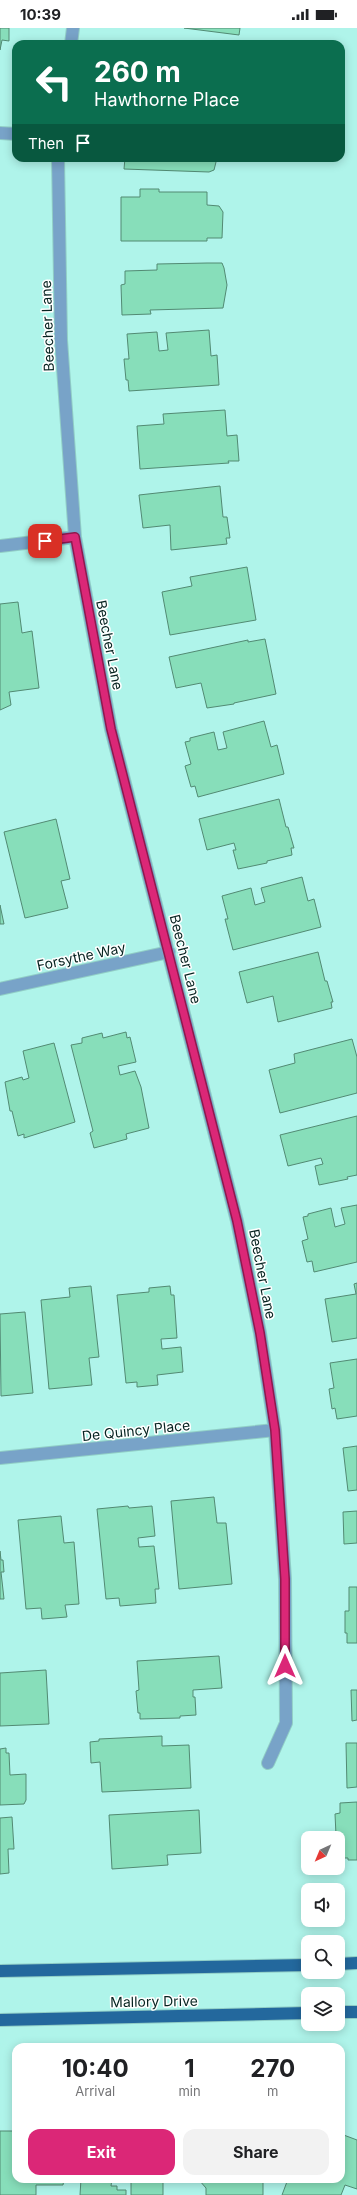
<!DOCTYPE html>
<style>
body{margin:0;font-family:Inter,sans-serif;background:#f2f2f2;color:#202124;height:100vh;display:flex;flex-direction:column;font-size:15px;white-space:nowrap}
*{box-sizing:border-box;margin:0}
p{font-size:13px;color:#757577}
.icon{flex:none;width:22px;height:22px;fill:none;stroke:currentColor;stroke-width:2;stroke-linecap:round;stroke-linejoin:round}
.map{position:relative;flex:1;overflow:hidden}
.side{position:absolute;left:12px;top:2015px;width:333px;height:140px;display:flex;flex-direction:column;background:#fff;border-radius:12px;box-shadow:0 2px 10px #0003}
.side>*{flex:none}
.banner{position:absolute;left:12px;top:12px;width:333px;height:122px;border-radius:12px;box-shadow:0 2px 10px #0003;background:#0b6e4f;color:#fff;overflow:hidden}
.needle{width:26px;rotate:224deg}
.tools{position:absolute;left:301px;top:1803px;display:grid;gap:8px}
.tools a{display:grid;place-items:center;width:44px;height:44px;border-radius:8px;background:#fff;box-shadow:0 2px 10px #0003;font-size:20px}
.pin{position:absolute;display:grid;place-items:center;width:34px;height:34px;color:#fff;margin:-17px;border-radius:8px;box-shadow:0 2px 6px #0006}
.me{position:absolute;width:44px;margin:-22px;rotate:0deg;stroke-linejoin:round;filter:drop-shadow(0 0 3px #0008)}
.turn{display:flex;align-items:center;gap:14px;height:84px;padding:0 16px;font-size:18px}
.turn .icon{width:52px;height:52px;stroke-width:2.5}
.turn b{display:block;font-size:28px;line-height:34px}
.then{display:flex;align-items:center;height:38px;padding:0 16px;background:#0003;gap:8px;font-size:15px}
.eta{display:flex;justify-content:space-evenly;align-items:center;height:68px;text-align:center}
.eta b{font-size:24px;font-weight:700;line-height:28px}
.button{display:flex;gap:8px;margin-top:auto;padding:8px 16px}
.button a{flex:1;height:46px;border-radius:12px;background:#db2777;color:#fff;font-size:16px;font-weight:700;line-height:46px;text-align:center}
.button a+a{background:#f2f2f2;color:#202124}
.status{display:flex;justify-content:space-between;align-items:center;height:28px;padding:0 20px;background:#fff;direction:ltr}
.status svg{height:11px;fill:currentColor}
.map>svg:first-child{display:block}
.building{fill:#87deba;stroke:#528a73}
.lines{fill:none;stroke-linecap:round;stroke-linejoin:round}
.minor-casing{stroke:#91cec6;stroke-width:14}
.major-casing{stroke:#91cec6;stroke-width:14}
.minor{stroke:#78a3c8;stroke-width:12}
.major{stroke:#23689d;stroke-width:12}
.route-casing{stroke:#8e194d;stroke-width:10}
.route{stroke:#db2777;stroke-width:7}
.labels{text-anchor:middle;dominant-baseline:central;stroke-width:3;stroke-linejoin:round;paint-order:stroke}
.street-label{font-size:14px;fill:#062320;stroke:#fff}
</style>
<div class="status"><b>10:39</b><svg viewBox="0 0 49 12"><path d="M0 12V9h3v3zM5 12V6h3v6zM10 12V3h3v9zM15 12V0h3v12zM26 1h20v11H26zM47 4h2v5h-2z"/></svg></div>
<div class="map">
<svg width="357" height="2167" viewBox="0 0 357 2167">
<rect width="100%" height="100%" fill="#aff4ea"/>
<path class="building" d="M0 0H9V13L2 12 0 22Z
M184 0H240L239 7Z
M125 130H217L214 142 209 144 124 141Z
M140 161H159V164H207V177L219 178 223 184 222 210H207V213H121V169H140Z
M207 235H222L224 240 227 257 223 280 150 282 151 286 122 287 121 257 125 256V243L157 242V236Z
M209 302 211 328 217 327 219 357 129 363 128 352H126L124 331H129L127 306 157 304 159 323 168 322 166 305Z
M225 382 227 408 237 407 239 433H228L229 435 140 441 137 398 164 396 163 386Z
M220 458 223 489H227L230 510H226L227 516 171 522 170 497 143 500 139 467Z
M247 539 256 592 170 607 162 564 192 558 190 549Z
M18 574 22 605 32 603 39 660 9 664 11 677 0 682V576Z
M265 611 276 666 234 675V676L207 680 201 655 176 660 169 629 248 612V614Z
M264 693 271 719 277 717 284 746 198 769 195 758 191 759 185 738 191 736 185 714 190 713V710L214 704 218 722 227 720 223 704Z
M279 771 286 799H288L294 820H291L292 827 267 833V835L238 841 233 822H236L234 815 207 822 199 791Z
M56 791 70 851 61 853 68 880 25 890 4 804Z
M302 849 308 873 314 871 321 899 233 922 225 891H228L222 868 251 860 255 877 265 874 261 860Z
M0 877 4 896H0Z
M318 924 325 953H327L333 974H331L332 980 278 994 273 968 247 975 239 944Z
M126 1004 127 1010 130 1009 136 1034 118 1038 120 1047 135 1043 141 1059 149 1100 126 1106 127 1111 94 1120 90 1105 93 1103 71 1017 82 1015V1010L102 1005 103 1010Z
M352 1011 357 1029V1065L280 1085 269 1042 295 1035 294 1026Z
M54 1015 75 1094 24 1110V1106L18 1108 12 1083H10L5 1054 22 1049 23 1052 29 1050 23 1023Z
M357 1088V1147L347 1149 348 1151 319 1157 315 1138 323 1136 321 1130 288 1138 280 1107Z
M357 1177V1234L314 1244 312 1233 307 1234 302 1213 308 1211 303 1189 308 1188V1186L331 1180 335 1199 345 1196 341 1180Z
M357 1255V1310L332 1314 325 1271 356 1266 354 1256Z
M91 1258 99 1329 89 1330 92 1357 49 1361 41 1272 70 1269 69 1260Z
M170 1258 171 1267H174L177 1310 161 1311 162 1321 181 1319 183 1344 157 1347 158 1357 137 1359V1354L126 1355 117 1267 149 1264V1260Z
M25 1284 33 1365 1 1368 0 1286Z
M357 1331V1388L337 1391 335 1380 332 1381 329 1361 334 1360 330 1335Z
M357 1418V1462L348 1463 343 1420Z
M214 1469 217 1495H226L232 1556 179 1561 171 1473Z
M128 1478 129 1480 152 1478 155 1508 138 1510 139 1519 154 1518 159 1561H155L156 1575 120 1578 119 1570 106 1571 97 1481Z
M357 1483V1515L344 1516 343 1484Z
M61 1488 64 1515 74 1514 79 1576 65 1577 67 1589 42 1591 41 1580 26 1581 18 1492Z
M0 1523 1 1532H3L4 1544H1L4 1571H0Z
M349 1559H357V1615H347V1605H345V1583H349Z
M219 1628 222 1660 193 1662V1669H195L196 1687 180 1688V1690L140 1691V1685H138L136 1663 139 1662 137 1633Z
M46 1642 49 1696 0 1698V1645Z
M351 1662H357V1692L352 1693Z
M162 1708V1718L189 1717 191 1760 102 1764 100 1734 91 1735 90 1714 99 1713V1711Z
M346 1715H357V1759L347 1760Z
M6 1720V1725H9L10 1747 26 1746V1772L24 1776 0 1777V1721Z
M357 1774V1832H348V1830H342V1806L336 1807 335 1786 340 1785V1775Z
M199 1782 201 1825 167 1827 168 1837 112 1841 109 1787Z
M12 1789 14 1821H8L9 1845 0 1846V1790Z
M0 2103H16V2151H64L63 2157H36V2167H0Z
M341 2106 357 2112V2161L345 2157 341 2167H282L288 2151H341Z
M81 2151H112L111 2158H117V2162H126V2167H80Z
M131 2151H163V2167H131Z
M186 2151H263V2167H206V2160L199 2152Z"/>
<g class="lines">
<defs>
<path id="minor" d="M71 16 73 0
M0 105 16 106
M58 130 61 312 75 509 111 701 237 1193 260 1305 275 1402 285 1551 286 1695 268 1735
M0 518 75 509
M0 961 169 924
M0 1430 275 1402"/>
<path id="major" d="M338 1936 357 1935
M0 1943 308 1937
M338 1984H357
M0 1992 308 1985"/>
</defs>
<use href="#minor" class="minor-casing"/>
<use href="#major" class="major-casing"/>
<use href="#minor" class="minor"/>
<use href="#major" class="major"/>
</g>
<g class="lines">
<defs>
<path id="route" d="M45 513 75 509 111 701 237 1193 260 1305 275 1402 285 1551V1638"/>
</defs>
<use href="#route" class="route-casing"/>
<use href="#route" class="route"/>
</g>
<g class="labels">
<g class="street-label">
<text transform="translate(47 298) rotate(-92)">Beecher Lane</text>
<text transform="translate(110 617) rotate(79)">Beecher Lane</text>
<text transform="translate(81 928) rotate(-12)">Forsythe Way</text>
<text transform="translate(186 931) rotate(76)">Beecher Lane</text>
<text transform="translate(263 1246) rotate(79)">Beecher Lane</text>
<text transform="translate(136 1402) rotate(-6)">De Quincy Place</text>
<text transform="translate(154 1973) rotate(-1)">Mallory Drive</text>
</g>
</g>
</svg>
<div class="tools">
<a><svg class="needle" viewBox="-14 -14 28 28"><path d="M0-13l5 13h-10z" fill="#e53935"/><path d="M0 13l5-13h-10z" fill="#757577"/></svg></a>
<a><svg class="icon" aria-label="sound" viewBox="0 0 24 24"><path d="M4 9h4l5-4v14l-5-4H4zM17 9q2 3 0 6"/></svg></a>
<a><svg class="icon" aria-label="search" viewBox="0 0 24 24"><circle cx="10" cy="10" r="6"/><path d="M15 15l6 6"/></svg></a>
<a><svg class="icon" aria-label="layers" viewBox="0 0 24 24"><path d="M12 4l9 5-9 5-9-5zM3 14l9 5 9-5"/></svg></a>
</div>
<div class="pin" style="left:45px;top:513px;background:#d93025"><svg class="icon" aria-label="arrive" viewBox="0 0 24 24"><path d="M6 21V4h12l-3 4 3 4H6"/></svg></div>
<svg class="me" style="left:285px;top:1638px" viewBox="-20 -20 40 40"><path d="M0-17L14 15 0 8-14 15z" fill="#db2777" stroke="#fff" stroke-width="4"/></svg>
<div class="banner">
<div class="turn"><svg class="icon" aria-label="left" viewBox="0 0 24 24"><path d="M17 20v-9H6M10 6l-5 5 5 5"/></svg><div><b>260 m</b>Hawthorne Place</div></div>
<div class="then">Then<svg class="icon" aria-label="arrive" viewBox="0 0 24 24"><path d="M6 21V4h12l-3 4 3 4H6"/></svg></div>
</div>
<section class="side">
<div class="eta">
<div><b>10:40</b><p>Arrival</p></div>
<div><b>1</b><p>min</p></div>
<div><b>270</b><p>m</p></div>
</div>
<div class="button"><a>Exit</a><a>Share</a></div>
</section>
</div>
